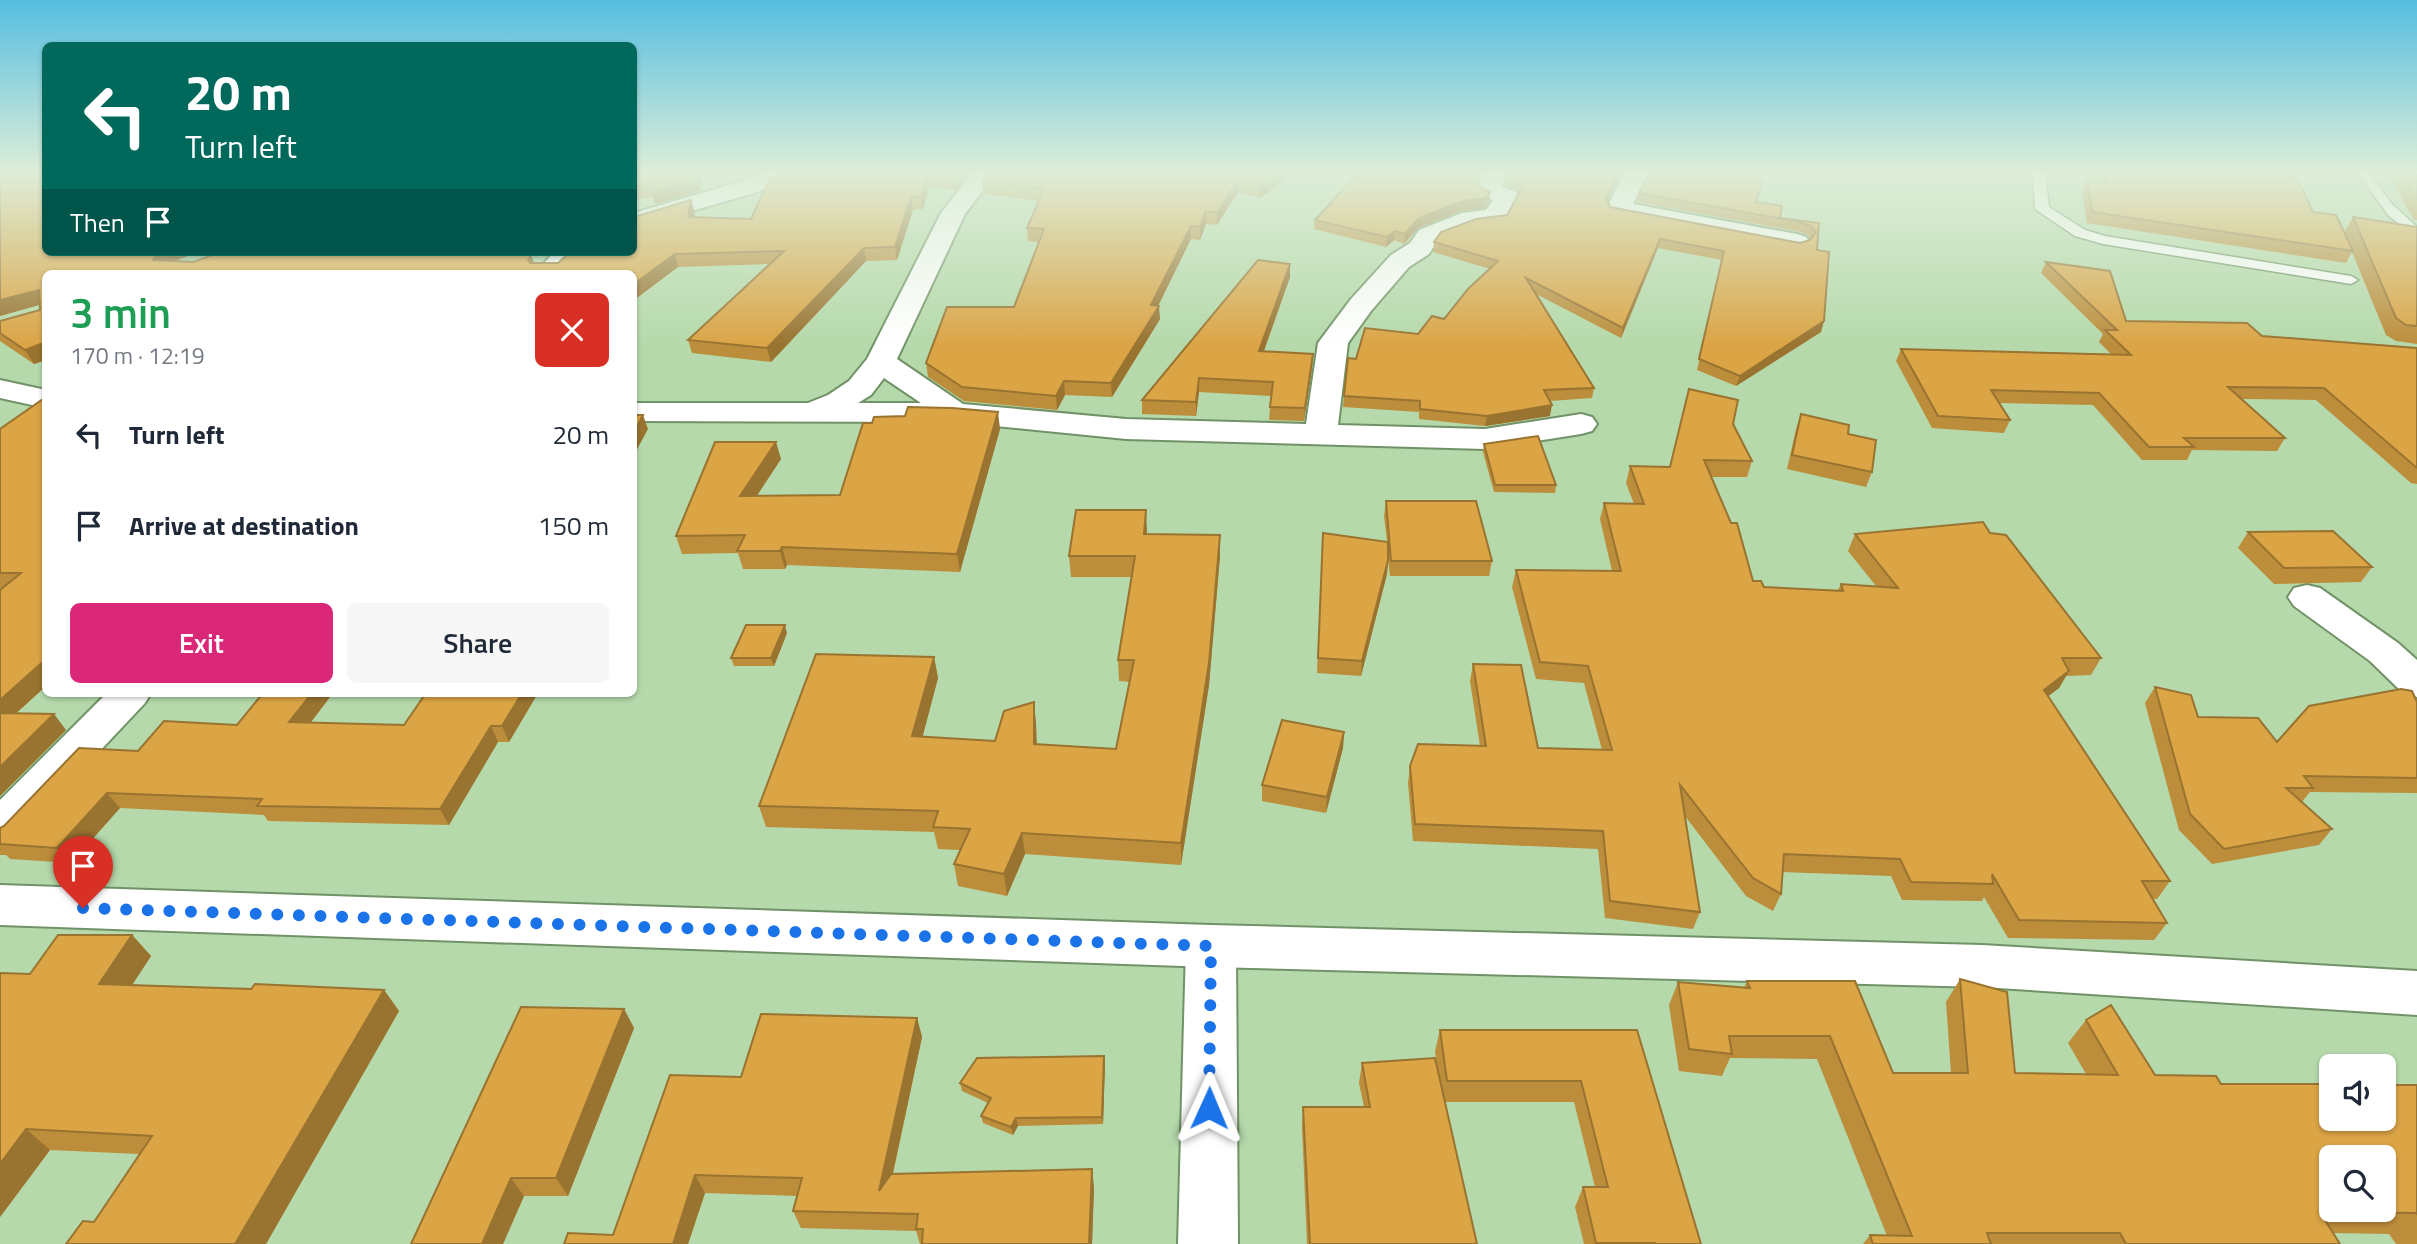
<!DOCTYPE html>
<meta charset="utf-8">
<style>
body{margin:0;font-family:"Titillium Web",sans-serif;background:#f6f6f7;color:#1f2937;height:100vh;display:flex;flex-direction:column;font-size:26px;white-space:nowrap}
*{box-sizing:border-box;margin:0}
p{font-size:23px;color:#747a83}
.icon{flex:none;width:38px;height:38px;fill:none;stroke:currentColor;stroke-width:2;stroke-linecap:round;stroke-linejoin:round}
.map{position:relative;flex:1;overflow:hidden}
.panel{position:absolute;left:42px;top:270px;width:595px;height:427px;display:flex;flex-direction:column;background:#fff;border-radius:10px;box-shadow:0 2px 5px #0004}
.panel>*{flex:none}
.banner{position:absolute;left:42px;top:42px;width:595px;height:214px;border-radius:10px;box-shadow:0 2px 5px #0004;background:#00695c;color:#fff;overflow:hidden}
.buttons{position:absolute;left:2319px;top:1054px;display:grid;gap:14px}
.buttons a{display:grid;place-items:center;width:77px;height:77px;border-radius:10px;background:#fff;box-shadow:0 2px 5px #0004;font-size:35px}
.pin{position:absolute;display:grid;place-items:center;width:60px;height:60px;color:#fff;margin:-72px -30px;border-radius:50% 50% 50% 0;rotate:-45deg;box-shadow:0 0 7px #0007}
.pin .icon{rotate:45deg}
.me{position:absolute;width:77px;margin:-38px;rotate:1deg;stroke-linejoin:round;filter:drop-shadow(0 0 5px #0008)}
.turn{display:flex;align-items:center;gap:24px;height:147px;padding:0 28px;font-size:32px}
.turn .icon{width:91px;height:91px;stroke-width:2.5}
.turn b{display:block;font-size:49px;line-height:60px}
.then{display:flex;align-items:center;height:66px;padding:0 28px;background:#0003;gap:14px;font-size:26px}
.round{display:grid;place-items:center;flex:none;width:74px;height:74px;border-radius:10px;background:#f6f6f7}
.summary{display:flex;align-items:center;justify-content:space-between;height:119px;padding:0 28px}
h1{font-size:42px;font-weight:600;line-height:52px;color:#1e9e55}
.primary-button{display:flex;gap:14px;margin-top:auto;padding:14px 28px}
.primary-button a{flex:1;height:80px;border-radius:10px;background:#db2777;color:#fff;font-size:28px;font-weight:600;line-height:80px;text-align:center}
.primary-button a+a{background:#f6f6f7;color:#1f2937}
ul{padding:0;list-style:none}
li{display:flex;align-items:center;gap:21px;height:91px;padding:0 28px}
li div{flex:1}
li b{display:block;font-size:26px}
li em{font-style:normal}
.map>svg:first-child{display:block}
.lines{fill:none;stroke-linecap:round;stroke-linejoin:round}
.service-casing{stroke:#719266;stroke-width:3}
.minor-casing{stroke:#719266;stroke-width:4}
.tertiary-casing{stroke:#719266;stroke-width:4}
.service{fill:#fff;fill-rule:evenodd}
.minor{fill:#fff;fill-rule:evenodd}
.tertiary{fill:#fff;fill-rule:evenodd}
.wall{fill:#bc8d3b}
.shaded-wall{fill:#997330}
.building{fill:#dba445;stroke:#997330;stroke-width:2;fill-rule:evenodd}
.route{stroke:#1a73e8;stroke-width:12;stroke-dasharray:0 21.6}
</style>
<div class="map">
<svg width="2417" height="1244" viewBox="0 0 2417 1244">
<rect width="100%" height="100%" fill="#b5d9aa"/>
<g class="lines">
<defs>
<path id="service" d="M2033 172H2045L2049 207 2085 230 2105 236 2351 276 2358 280 2351 284 2103 244 2075 236 2035 209Z
M2357 172H2369L2391 203 2417 227V238L2389 216Z"/>
<path id="minor" d="M20 172H46V184L24 177Z
M772 172H804L800 177 781 185 634 228V213Z
M973 172H997L965 214 897 359 963 404 1126 419 1306 424 1318 343 1351 299 1391 255 1410 243 1419 230 1462 213 1486 210 1493 200 1480 194 1477 189 1484 172H1508L1502 186 1516 192 1519 197 1503 223 1474 226 1438 240 1429 254 1409 267 1371 311 1348 343 1338 425 1485 429 1581 414 1592 417 1597 424 1592 431 1581 434 1485 449 1126 439 955 422 634 421V403H808L828 395 849 381 867 359 941 213ZM884 378 921 403H858L871 395Z
M1625 172H1649L1633 204 1797 234 1806 237 1810 242 1806 247 1797 250 1609 214 1606 209Z
M554 252H582L563 273H535Z
M0 380 46 390V408L0 398Z
M2307 585 2320 588 2398 643 2417 660V697L2403 693 2370 661 2294 606 2288 597 2294 588Z
M107 693H151L145 703 16 840 0 846V800Z
M1211 925 1228 931 1236 946 1238 1244H1178L1186 946 1194 931Z"/>
<path id="tertiary" d="M0 885 1211 925 1982 945 2417 971V1015L1982 987 1211 967 0 925Z"/>
</defs>
<use href="#service" class="service-casing"/>
<use href="#minor" class="minor-casing"/>
<use href="#tertiary" class="tertiary-casing"/>
<use href="#service" class="service"/>
<use href="#minor" class="minor"/>
<use href="#tertiary" class="tertiary"/>
</g>
<path class="wall" d="M0 172H30L38 174 41 172H46V252H198L173 261 194 262 220 252H527L525 255H531L534 263H558L567 255H602L604 252H634V217L691 200 695 213 694 217 751 219 770 178 787 172H971L956 190 929 187 923 209 913 210 897 260 866 261 771 362 692 353 688 340 769 264 678 267 634 300V273H46V360L34 364 0 341V321L40 310 39 305 0 316Z
M634 172 700 191 655 204 654 198 634 199Z
M1296 172 1260 198 1238 192 1217 225 1206 224 1200 240 1191 239 1158 306 1160 319 1112 397 1065 395 1057 410 964 401 928 377 926 363 1014 307 1039 242 1028 241 1027 228 1039 201 984 194 982 181Z
M1359 172H1483L1477 182 1489 201 1485 208 1461 211 1418 228 1404 244 1394 240 1386 247 1314 229 1315 220Z
M1622 172 1607 201 1610 207 1800 243 1811 239 1808 235 1797 231 1637 202 1639 193 1756 202 1780 218 1819 223 1817 250 1824 321 1821 332 1736 386 1697 370 1722 260 1658 248 1621 338 1536 294 1594 388 1592 398 1550 401V416L1485 426 1419 419V412L1343 407 1344 396 1356 359 1418 334 1444 319 1490 269 1433 252 1434 242 1507 215 1519 193 1517 190 1505 185 1507 175Z
M2098 172H2294L2313 212 2344 233 2353 217 2417 227V344L2396 341 2386 335 2352 252 2346 263 2087 223 2082 190 2087 179 2100 181Z
M2387 172H2417V220H2414Z
M2046 262 2126 321 2262 336 2417 348V484L2411 483 2316 400 2242 399 2285 438 2277 451 2192 450 2187 460H2142L2093 405 1999 403 2010 420 2004 433 1932 428 1896 361 1901 349 2111 354 2099 342 2103 334 2041 273Z
M1290 264V277L1264 351 1313 354 1312 367 1304 421 1269 420 1271 396 1199 392 1196 416 1142 414V400Z
M46 397V686L16 713 66 730 0 796 3 588H0V429Z
M1801 414 1848 434 1872 472 1866 487 1787 469 1796 429Z
M905 416 1000 429 960 572 787 565 785 569H743L738 553 682 554 676 536 781 459 756 496 840 495 872 423Z
M1733 424 1752 461 1747 477H1711L1753 581 1764 587 1838 590 1841 584 1876 586 1848 551 1855 534 1990 533 2101 658 2091 675 2066 676 2059 688 2048 696 2170 881 2157 899H2153L2167 923 2154 940 2008 938 1984 897 1982 901 1902 900 1891 876 1782 872 1781 894 1773 911 1746 896 1685 816 1700 912 1693 929 1605 918 1598 849 1413 841 1408 783 1410 766 1480 746 1470 681 1473 664 1538 748 1602 750 1584 683 1536 679 1512 587 1516 570 1612 571 1600 519 1604 503 1634 504 1626 483 1630 466 1669 467Z
M1484 444 1556 485 1555 493 1494 492 1483 452Z
M1386 501 1492 561 1489 576H1390L1388 560 1387 574 1361 676 1317 673 1323 533 1387 542 1384 516Z
M2248 532 2372 567 2361 582 2274 584 2238 548Z
M1147 534 1220 535V556L1209 685 1181 865 1025 854 1007 896 958 886 954 864 960 850 938 849 934 832 766 827 759 806 934 657 938 678 922 737 995 741 1034 702 1036 724 1037 744 1116 749 1130 682 1119 681 1118 660 1132 577H1071L1069 556Z
M787 633 774 666H734L731 658Z
M2155 687 2198 717 2277 742 2417 702V793L2310 792 2302 802 2332 829 2319 845 2212 864 2179 830 2145 703Z
M263 693H333L310 723 404 725 538 693 509 742H498L449 825 268 821 264 815 120 808 71 863 10 859 6 855H0V828L138 751 237 725Z
M1344 732 1343 748 1326 813 1262 801V785Z
M132 935 151 956 132 985 251 989 384 990 399 1011 266 1244H66L94 1222 139 1154 50 1150 0 1217 30 974Z
M1960 979 2015 1073 2086 1074 2068 1043 2086 1020 2155 1075 2221 1084 2417 1085V1244H2396L2389 1234 2333 1233 2340 1244H1863L1870 1235 1887 1236 1817 1059 1730 1058 1722 1076 1679 1071 1669 1005 1678 982 1744 988 1747 981 1893 1073H1951L1946 1002Z
M624 1009 634 1028 568 1196H524L503 1244H411Z
M917 1018 922 1037 893 1174 1094 1187 1092 1244H920L916 1231 801 1228 793 1211 798 1196 705 1193 688 1244H564L613 1235 741 1077Z
M1440 1030H1637L1701 1244H1584L1575 1207 1583 1187H1595L1574 1102H1445L1477 1244H1307L1302 1127 1303 1107H1364L1359 1083 1362 1063 1438 1073 1435 1051Z
M1104 1056 1105 1064 1103 1124 1018 1126 1013 1135 983 1123 981 1116 988 1103 962 1091 960 1083Z"/>
<path class="shaded-wall" d="M698 172H704L700 191 655 204 652 192Z
M959 172H971L956 190 954 178Z
M1279 172H1296L1260 198V185Z
M1479 172H1483L1475 188 1476 179Z
M1619 172H1622L1604 208 1606 198Z
M928 175 929 187 923 209 921 197Z
M1238 180V192L1217 225V213Z
M1490 192 1489 201 1485 208 1461 211 1418 228 1404 244 1405 234 1419 218 1462 201Z
M911 197 913 210 897 260 895 247Z
M691 200 695 213 691 230 688 217Z
M1206 211V224L1200 240V227Z
M1191 226V239L1152 318 1159 306 1160 319 1112 397 1111 383Z
M1395 231 1394 240 1386 247 1387 237Z
M1660 239 1658 248 1621 338 1623 328Z
M864 248 866 261 771 362 767 348Z
M158 252H198L165 265 153 260Z
M512 252H527L514 268 510 255Z
M675 254 678 267 634 300V284Z
M531 255 536 268 528 260Z
M1290 264V277L1259 364V351Z
M39 290 46 303 0 316V300Z
M1824 321 1821 332 1736 386 1740 376Z
M46 342V360L34 364 25 350Z
M1313 354 1312 367 1304 421 1305 408Z
M1199 378V392L1196 416V402Z
M1064 381 1065 395 1057 410 1056 396Z
M1552 405 1550 416 1485 426 1487 416Z
M998 412 1000 429 960 572 957 554Z
M643 415 648 429 634 455V432Z
M776 442 781 459 745 514 740 496Z
M1146 510 1147 531 1145 555 1144 534Z
M1220 535V556L1209 685 1181 865V843Z
M782 547 787 565 785 569 780 551Z
M1388 560 1387 574 1361 676 1362 661Z
M785 625 787 633 774 666 771 658Z
M934 657 938 678 917 758 912 736Z
M46 659V686L0 728V700Z
M2069 671 2059 688 2034 707 2044 690Z
M312 693H333L299 738 289 722Z
M522 693H538L509 742 502 726Z
M1034 702 1036 724 1037 766 1034 744Z
M54 714 66 730 0 796V767Z
M491 726 498 742 449 825 440 809Z
M1344 732 1343 748 1326 813 1327 797Z
M107 793 120 808 71 863 57 848Z
M1022 833 1025 854 1007 896 1004 874Z
M132 935 151 956 119 1005 99 984Z
M384 990 399 1011 266 1244H235Z
M624 1009 634 1028 568 1196 556 1178Z
M917 1018 922 1037 885 1209 879 1191Z
M1104 1056 1105 1064 1103 1124 1102 1117Z
M1016 1118 1018 1126 1013 1135 1011 1127Z
M26 1129 50 1150 0 1217V1164Z
M1092 1169 1094 1187 1092 1244H1089Z
M695 1175 705 1193 688 1244H673Z
M511 1178 524 1196 503 1244H482Z"/>
<path class="building" d="M0 172H30L38 174 41 172H46V252H158L153 260 194 262 220 252H512L510 255H531L528 260 530 263H558L567 255H602L604 252H634V217L691 200 688 217 751 219 770 178 787 172H959L954 178 928 175 921 197H911L895 247 864 248 767 348 688 340 784 251 675 254 634 284V273H46V342L25 350 0 333V321L40 310 39 290 0 300Z
M634 172H698L697 178 652 192 656 186H634Z
M990 172H1279L1260 185 1238 180 1217 213 1206 211 1200 227 1191 226 1151 305 1159 306 1111 383 1064 381 1056 396 962 387 926 363 947 307H1014L1044 229 1027 228 1044 189 982 181Z
M1359 172H1479L1476 179 1479 186 1490 192 1486 198 1462 201 1419 218 1405 234 1395 231 1387 237 1315 220Z
M1508 172H1619L1606 198 1610 207 1800 243 1810 240 1816 232 1811 226 1800 222 1639 193 1650 172H1763L1762 183 1756 202 1782 206 1780 218 1819 223 1817 250 1829 252 1824 321 1740 376 1699 359 1724 251 1660 239 1623 328 1526 278 1594 388 1544 390 1552 405 1487 416 1420 409V401L1344 396 1348 358 1356 359 1365 328 1418 334 1432 316 1444 319 1468 289 1498 261 1434 242 1441 232 1476 219 1507 215 1523 186 1518 180 1507 175Z
M2105 172H2294L2313 212 2336 215 2353 251 2092 212 2087 179 2107 182Z
M2402 172H2417V198Z
M2353 217 2417 227V326L2406 325 2396 318Z
M1258 260 1290 264 1259 351 1313 354 1305 408 1270 407 1273 382 1199 378 1196 402 1142 400Z
M2046 262 2110 271 2126 321 2247 323 2262 336 2417 348V468L2324 388 2228 387 2285 438H2184L2194 447H2149L2099 393 1991 390 2010 420 1938 416 1901 349 2131 355 2105 330H2117Z
M1689 389 1738 400 1733 424 1752 461 1704 460 1731 523H1737L1753 581H1761L1764 587 1843 591 1841 584 1898 588 1855 534 1983 522 1990 533 2006 535 2101 658H2062L2069 671 2044 690 2170 881H2142L2167 923 2019 920 1992 874 1993 884 1911 882 1900 859 1784 854 1781 894 1753 878 1680 785 1700 912 1610 901 1603 831 1415 824 1410 766 1418 744 1486 746 1473 664 1521 665 1538 748 1612 750 1588 666 1540 662 1516 570 1621 571 1604 503 1644 504 1630 466 1670 467Z
M46 397V659L0 700V590L21 573H0V429Z
M908 407 952 408 998 412 957 554 782 547 780 551H737L745 535 676 536 715 442H776L740 496 840 495 863 423H872L874 417 905 416Z
M1801 414 1849 425 1848 434 1876 440 1872 472 1792 455Z
M634 415H643L634 432Z
M1538 436 1556 485H1495L1484 444Z
M1386 501H1476L1492 561H1391Z
M1076 510H1146L1144 534 1220 535 1209 663 1181 843 1022 833 1004 874 954 864 970 829 933 827 938 811 759 806 816 654 934 657 912 736 995 741 1004 711 1034 702V744L1116 749 1134 660H1118L1135 556H1069Z
M2333 531 2372 567 2284 568 2248 532Z
M1323 533 1388 542V560L1362 661 1318 658Z
M746 625H785L771 658H731Z
M2155 687 2191 695 2198 717 2258 718 2277 742 2309 706 2401 689 2412 691 2417 702V778L2304 776 2313 788H2286L2332 829 2224 849 2190 814Z
M263 693H312L289 722 404 725 426 693H522L502 726H491L440 809 257 806 262 799 107 793 57 848 0 844V828L4 826 79 748 138 751 164 721 237 725Z
M0 713 54 714 0 767Z
M1282 720 1344 732 1327 797 1262 785Z
M58 935H132L99 984 251 989 255 984 384 990 235 1244H66L83 1221 94 1222 152 1136 26 1129 0 1164V973L30 974Z
M1960 979 2007 992 2015 1073 2118 1075 2086 1020 2111 1005 2155 1075 2216 1076 2221 1084H2331V1118H2384V1085H2417V1214L2416 1213 2320 1212 2340 1244H2126L2120 1233H1987L1991 1244H1873L1870 1235 1912 1236 1830 1036H1729L1732 1054 1689 1049 1678 982 1750 988 1747 981H1855L1893 1073H1968ZM2331 1157H2384V1209H2331Z
M521 1007 624 1009 556 1178H511L482 1244H411Z
M761 1014 917 1018 879 1191 891 1174 1092 1169 1089 1244H922L923 1229H916L918 1214 793 1211 802 1178 695 1175 673 1244H564L568 1233 613 1235 670 1075 741 1077Z
M1440 1030H1637L1701 1244H1655V1243H1596L1583 1187H1608L1581 1081H1447Z
M1104 1056 1102 1117 1016 1118 1011 1127 981 1116 991 1098 960 1083 977 1058Z
M1435 1058 1477 1244H1310L1303 1107H1370L1362 1063Z"/>
<linearGradient id="sky" x2="0" y2="1"><stop stop-color="#55bedf"/><stop offset="0.5" stop-color="#deeed9"/><stop offset="1" stop-color="#deeed9" stop-opacity="0"/></linearGradient>
<rect width="2417" height="346" fill="url(#sky)"/>
<g class="lines">
<path class="route" d="M83 908 1211 946 1209 1108"/>
</g>
</svg>
<div class="buttons">
<a><svg class="icon" aria-label="sound" viewBox="0 0 24 24"><path d="M4 9h4l5-4v14l-5-4H4zM17 9q2 3 0 6"/></svg></a>
<a><svg class="icon" aria-label="search" viewBox="0 0 24 24"><circle cx="10" cy="10" r="6"/><path d="M15 15l6 6"/></svg></a>
</div>
<div class="pin" style="left:83px;top:908px;background:#d93025"><svg class="icon" aria-label="arrive" viewBox="0 0 24 24"><path d="M6 21V4h12l-3 4 3 4H6"/></svg></div>
<svg class="me" style="left:1209px;top:1108px" viewBox="-20 -20 40 40"><path d="M0-17L14 15 0 8-14 15z" fill="#1a73e8" stroke="#fff" stroke-width="4"/></svg>
<div class="banner">
<div class="turn"><svg class="icon" aria-label="left" viewBox="0 0 24 24"><path d="M17 20v-9H6M10 6l-5 5 5 5"/></svg><div><b>20 m</b>Turn left</div></div>
<div class="then">Then<svg class="icon" aria-label="arrive" viewBox="0 0 24 24"><path d="M6 21V4h12l-3 4 3 4H6"/></svg></div>
</div>
<section class="panel">
<div class="summary"><div><h1>3 min</h1><p>170 m · 12:19</p></div><a class="round" style="background:#d93025;color:#fff"><svg class="icon" aria-label="close" viewBox="0 0 24 24"><path d="M6 6l12 12M18 6L6 18"/></svg></a></div>
<ul>
<li><svg class="icon" aria-label="left" viewBox="0 0 24 24"><path d="M17 20v-9H6M10 6l-5 5 5 5"/></svg><div><b>Turn left</b></div><em>20 m</em></li>
<li><svg class="icon" aria-label="arrive" viewBox="0 0 24 24"><path d="M6 21V4h12l-3 4 3 4H6"/></svg><div><b>Arrive at destination</b></div><em>150 m</em></li>
</ul>
<div class="primary-button"><a>Exit</a><a>Share</a></div>
</section>
</div>
